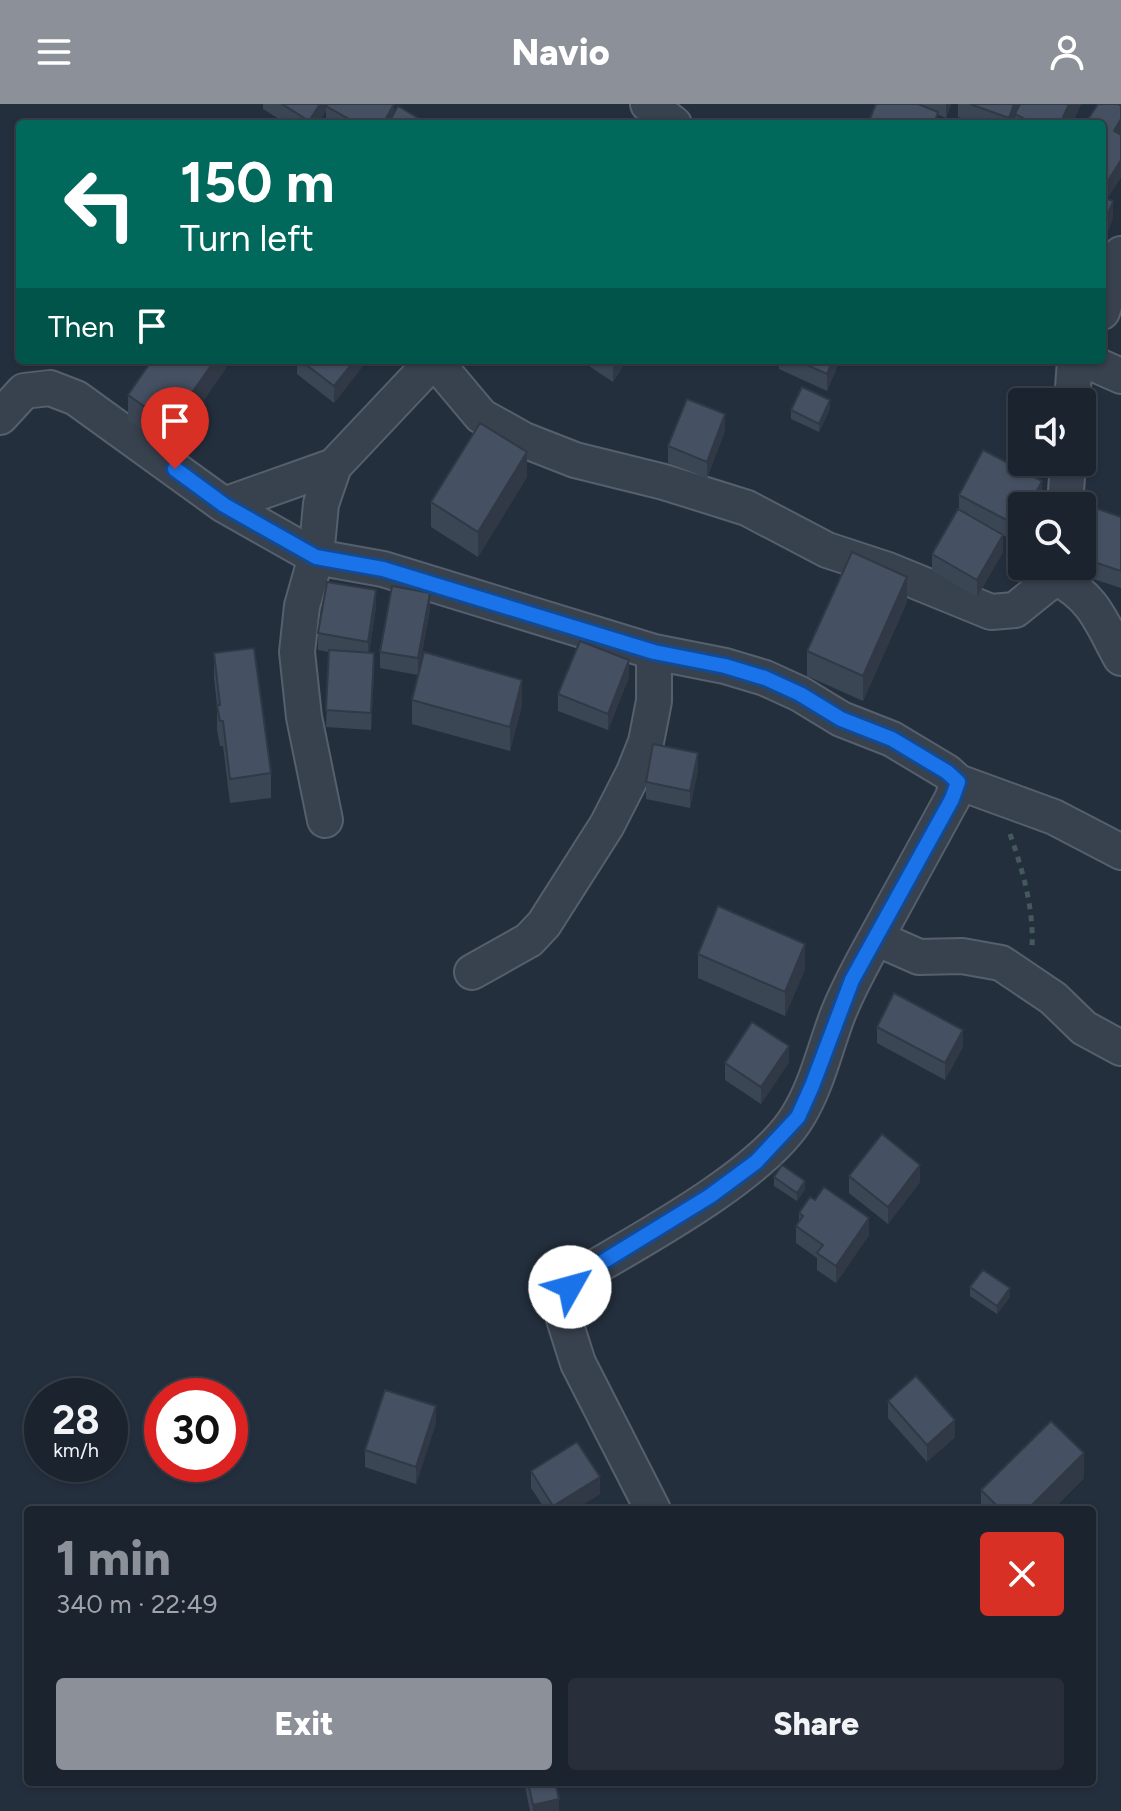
<!DOCTYPE html>
<meta charset="utf-8">
<style>
body{margin:0;font-family:Figtree,sans-serif;background:#282f3a;color:#f1f3f6;height:100vh;display:flex;flex-direction:column;font-size:30px;white-space:nowrap}
*{box-sizing:border-box;margin:0}
p{font-size:26px;color:#a0a4aa}
.icon{flex:none;width:44px;height:44px;fill:none;stroke:currentColor;stroke-width:2;stroke-linecap:round;stroke-linejoin:round}
.map{position:relative;flex:1;overflow:hidden}
.drawer{position:absolute;left:24px;top:1402px;width:1072px;height:280px;display:flex;flex-direction:column;background:#1b232e;border-radius:8px;box-shadow:0 2px 6px #0004,0 0 0 2px #39404a}
.drawer>*{flex:none}
.banner{position:absolute;left:16px;top:16px;width:1090px;height:244px;border-radius:8px;box-shadow:0 2px 6px #0004,0 0 0 2px #39404a;background:#00695c;color:#fff;overflow:hidden}
.tools{position:absolute;left:1008px;top:284px;display:grid;gap:16px}
.tools a{display:grid;place-items:center;width:88px;height:88px;border-radius:8px;background:#1b232e;box-shadow:0 2px 6px #0004,0 0 0 2px #39404a;font-size:40px}
.speed{position:absolute;left:24px;top:1274px;display:flex;gap:16px;font-size:40px;font-weight:700;text-align:center}
.speed>*{display:grid;place-content:center;width:104px;height:104px;border-radius:50%;background:#1b232e;box-shadow:0 2px 6px #0004,0 0 0 2px #39404a;line-height:1}
.speed small{font-size:20px;font-weight:400}
.speed .limit{border:12px solid #d22;background:#fff;color:#111}
.pin{position:absolute;display:grid;place-items:center;width:68px;height:68px;color:#fff;margin:-82px -34px;border-radius:50% 50% 50% 0;rotate:-45deg;box-shadow:0 0 8px #0007}
.pin .icon{rotate:45deg}
.me{position:absolute;width:88px;margin:-44px;rotate:52deg;stroke-linejoin:round;filter:drop-shadow(0 0 6px #0008)}
.turn{display:flex;align-items:center;gap:28px;height:168px;padding:0 32px;font-size:36px}
.turn .icon{width:104px;height:104px;stroke-width:2.5}
.turn b{display:block;font-size:56px;line-height:68px}
.then{display:flex;align-items:center;height:76px;padding:0 32px;background:#0003;gap:16px;font-size:30px}
.round{display:grid;place-items:center;flex:none;width:84px;height:84px;border-radius:8px;background:#282f3a}
.summary{display:flex;align-items:center;justify-content:space-between;height:136px;padding:0 32px}
h1{font-size:48px;font-weight:800;line-height:60px;color:#8c9099}
.primary-button{display:flex;gap:16px;margin-top:auto;padding:16px 32px}
.primary-button a{flex:1;height:92px;border-radius:8px;background:#8c9099;color:#fff;font-size:32px;font-weight:800;line-height:92px;text-align:center}
.primary-button a+a{background:#282f3a;color:#f1f3f6}
header{display:flex;justify-content:space-between;align-items:center;height:104px;padding:0 32px;background:#8c9099;color:#fff;font-size:36px;font-weight:800}
.map>svg:first-child{display:block}
.lines{fill:none;stroke-linecap:round;stroke-linejoin:round}
.minor-casing{stroke:#565f6c;stroke-width:38}
.path{stroke:#44595c;stroke-width:5;stroke-dasharray:6 6;stroke-linecap:butt}
.minor{stroke:#38414e;stroke-width:34}
.wall{fill:#3b4654}
.shaded-wall{fill:#303945}
.building{fill:#455162;stroke:#303945;stroke-width:2}
.route-casing{stroke:#114b97;stroke-width:20}
.route{stroke:#1a73e8;stroke-width:14}
</style>
<header><svg class="icon" aria-label="menu" viewBox="0 0 24 24"><path d="M4 6h16M4 12h16M4 18h16"/></svg>Navio<svg class="icon" aria-label="person" viewBox="0 0 24 24"><circle cx="12" cy="8" r="4"/><path d="M4 21q1-7 8-7t8 7"/></svg></header>
<div class="map">
<svg width="1121" height="1707" viewBox="0 0 1121 1707">
<rect width="100%" height="100%" fill="#242f3e"/>
<g class="lines">
<defs>
<path id="minor" d="M648 0 674 20
M1102 208 1121 150
M434 256 481 312 524 336 575 356 664 378 747 404 827 446 888 466 991 508 1015 506 1056 473C1095 495 1100 516 1121 554
M1085 256 1121 272
M1072 298 1075 256
M0 313 24 287 50 284 76 294 224 401 316 453 321 400 334 362 434 256
M224 401 334 362
M1065 402 1068 358
M958 678 1054 713 1121 748
M325 716 304 613 297 548 302 502 316 453 383 465 654 548 725 562 765 574 800 590 841 615 892 635 947 668 958 678 952 695 876 834 919 853 962 852 1001 859 1053 894 1084 924 1121 944
M472 868 529 836 544 820 607 721 634 668 646 638 654 597V548
M653 1406 578 1259 564 1215 566 1195 578 1173C639 1137 763 1071 798 1012 817 981 825 944 838 910 849 883 862 859 876 834"/>
</defs>
<use href="#minor" class="minor-casing"/>
<path class="path" d="M1010 730C1023 767 1034 805 1032 844"/>
<use href="#minor" class="minor"/>
</g>
<path class="wall" d="M263 0H393L394 10 428 20H327L326 19V7L318 20H287L263 5Z
M876 0H951L946 14 938 11V20Z
M958 0H1081L1072 20H1015V12L1013 20H978L958 13Z
M1121 2V73L1107 95 1113 114 1102 142V20Z
M228 256V261L170 345 128 316V291Z
M297 256H362V263L334 299 297 270Z
M580 256H627L613 278Z
M779 256H838V261L827 287 779 265Z
M830 305 819 328 791 315V306Z
M725 327 707 374 668 359V342Z
M527 373 478 453 431 423V398Z
M959 391 1042 394 1022 402V432L1018 439 1003 431V448L977 493 932 467V450L959 405Z
M1121 413V484L1075 469V462H1082V432Z
M907 498 863 597 807 572V547Z
M376 503 369 549 374 566 371 626 326 623 329 548 318 546V529Z
M430 506 418 570 522 601 510 647 412 620V596L418 571 380 564V548Z
M214 549 271 669V694L230 699 223 642H220L217 626V601L214 574Z
M629 573 608 626 558 607V590Z
M698 666 690 704 646 695V678Z
M698 850 805 865 785 912 698 874Z
M877 923 963 943 945 976 877 939Z
M789 958 761 1000 725 976V959Z
M849 1072 920 1078 888 1120 849 1089Z
M774 1073 805 1085 797 1097 774 1082Z
M815 1096 869 1131 836 1179 817 1166V1154L796 1139V1122L799 1117V1109Z
M970 1183 1010 1193 997 1210 970 1192Z
M888 1297 955 1333 927 1358 888 1314Z
M436 1319 416 1380 365 1363V1346Z
M531 1367 600 1390 574 1406H531L543 1402 531 1384Z
M1084 1374 1052 1406H981V1386Z
M524 1678H555L559 1707H530Z"/>
<path class="shaded-wall" d="M320 0H330L326 2V7L318 20H309V17Z
M394 0V17L392 20H383Z
M946 0H951L946 14Z
M1014 0H1020L1013 20H1009V14Z
M1069 0H1081L1072 20H1060Z
M938 8V20H934Z
M1121 15V32L1114 27Z
M1121 56V73L1106 96V80Z
M1113 97V114L1102 142V125Z
M215 256H228V261L170 345V320Z
M355 256H362V263L334 299V282Z
M617 256H627L613 278V261Z
M833 256H838V261L827 287V270Z
M830 296V305L819 328V320Z
M725 310V327L707 374V358Z
M527 348V373L478 453V428Z
M1042 377V394L1038 402H1029Z
M1022 415V432L1018 439V422Z
M1003 431V448L977 493V476Z
M907 473V498L863 597V572Z
M376 486V503L368 555V538Z
M430 489V506L418 571V554Z
M374 549V566L371 626V609Z
M629 556V573L608 626V610Z
M522 576V601L510 647V623Z
M698 649V666L690 704V687Z
M805 840V865L785 912V888Z
M963 926V943L945 976V959Z
M789 942V958L761 1000V983Z
M920 1061V1078L888 1120V1103Z
M805 1077V1085L797 1097V1089Z
M869 1114V1131L836 1179V1162Z
M1010 1184V1193L997 1210V1202Z
M436 1302V1319L416 1380V1363Z
M955 1316V1333L927 1358V1341Z
M1084 1349V1374L1052 1406H1027Z
M600 1373V1390L574 1406H553V1402Z
M559 1695V1707H533V1701Z"/>
<path class="building" d="M282 0H320L309 17Z
M327 0H394L383 20H358L326 2Z
M876 0H918L938 8 934 20H868Z
M970 0H1014L1009 14Z
M1020 0H1069L1060 20H1035L1015 10Z
M1098 0H1118L1121 2V15L1114 27 1121 31V56L1106 80 1102 77V20H1085Z
M398 2 428 20H388Z
M1102 93 1113 97 1102 125Z
M152 256H215L170 320 128 291Z
M300 256H355L334 282Z
M605 256H617L613 261Z
M796 256H833L827 270Z
M802 283 830 296 819 320 791 306Z
M687 295 725 310 707 358 668 342Z
M480 319 527 348 478 428 431 398Z
M983 346 1042 377 1029 402H1022V415L1018 422 959 391Z
M1092 403 1121 413V467L1082 454V432Z
M958 405 1003 431 977 476 932 450Z
M852 448 907 473 863 572 807 547Z
M327 478 376 486 368 538 318 529Z
M392 482 430 489 418 554 380 548Z
M580 537 629 556 608 610 558 590Z
M254 544 271 669 230 675 223 617H220L217 601H220L214 549Z
M329 546 374 549 371 609 326 606Z
M424 548 522 576 510 623 412 596Z
M653 640 698 649 690 687 646 678Z
M718 802 805 840 785 888 698 850Z
M894 889 963 926 945 959 877 923Z
M752 918 789 942 761 983 725 959Z
M882 1030 920 1061 888 1103 849 1072Z
M782 1061 805 1077 797 1089 774 1073Z
M824 1083 869 1114 836 1162 817 1149 823 1141 796 1122 803 1112 799 1109 810 1093 815 1096Z
M983 1166 1010 1184 997 1202 970 1183Z
M916 1272 955 1316 927 1341 888 1297Z
M385 1286 436 1302 416 1363 365 1346Z
M1051 1317 1084 1349 1027 1406H1001L981 1386Z
M577 1338 600 1373 553 1402 531 1367Z
M547 1401 548 1406H531Z
M528 1678H555L559 1695 533 1701Z"/>
<g class="lines">
<defs>
<path id="route" d="M175 365 224 401 316 453 383 465 654 548 725 562 765 574 800 590 841 615 892 635 947 668 958 678 952 695 852 876 812 982 798 1013 756 1058 710 1092 578 1173 570 1183"/>
</defs>
<use href="#route" class="route-casing"/>
<use href="#route" class="route"/>
</g>
</svg>
<div class="tools">
<a><svg class="icon" aria-label="sound" viewBox="0 0 24 24"><path d="M4 9h4l5-4v14l-5-4H4zM17 9q2 3 0 6"/></svg></a>
<a><svg class="icon" aria-label="search" viewBox="0 0 24 24"><circle cx="10" cy="10" r="6"/><path d="M15 15l6 6"/></svg></a>
</div>
<div class="speed"><div>28<small>km/h</small></div><div class="limit">30</div></div>
<div class="pin" style="left:175px;top:365px;background:#d93025"><svg class="icon" aria-label="arrive" viewBox="0 0 24 24"><path d="M6 21V4h12l-3 4 3 4H6"/></svg></div>
<svg class="me" style="left:570px;top:1183px" viewBox="-20 -20 40 40"><circle r="19" fill="#fff"/><path d="M0-13L10 11 0 6-10 11z" fill="#1a73e8"/></svg>
<div class="banner">
<div class="turn"><svg class="icon" aria-label="left" viewBox="0 0 24 24"><path d="M17 20v-9H6M10 6l-5 5 5 5"/></svg><div><b>150 m</b>Turn left</div></div>
<div class="then">Then<svg class="icon" aria-label="arrive" viewBox="0 0 24 24"><path d="M6 21V4h12l-3 4 3 4H6"/></svg></div>
</div>
<section class="drawer">
<div class="summary"><div><h1>1 min</h1><p>340 m · 22:49</p></div><a class="round" style="background:#d93025;color:#fff"><svg class="icon" aria-label="close" viewBox="0 0 24 24"><path d="M6 6l12 12M18 6L6 18"/></svg></a></div>
<div class="primary-button"><a>Exit</a><a>Share</a></div>
</section>
</div>
